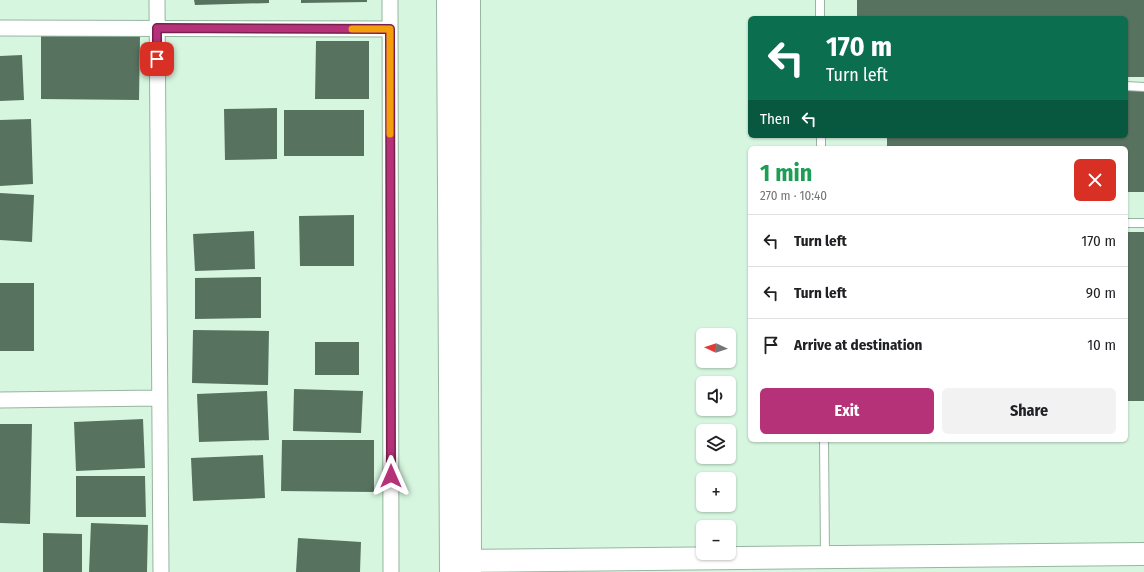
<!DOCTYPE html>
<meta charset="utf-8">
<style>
body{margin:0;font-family:"Fira Sans Condensed",sans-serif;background:#f2f2f2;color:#202124;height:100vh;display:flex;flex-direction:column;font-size:15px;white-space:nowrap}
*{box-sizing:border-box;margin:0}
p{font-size:13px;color:#757577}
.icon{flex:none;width:22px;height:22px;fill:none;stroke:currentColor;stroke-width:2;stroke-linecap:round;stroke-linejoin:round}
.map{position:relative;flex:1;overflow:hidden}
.panel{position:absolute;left:748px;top:146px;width:380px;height:296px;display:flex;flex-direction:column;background:#fff;border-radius:6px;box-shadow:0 1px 3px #0004}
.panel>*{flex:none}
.banner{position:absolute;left:748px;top:16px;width:380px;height:122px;border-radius:6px;box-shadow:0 1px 3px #0004;background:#0b6e4f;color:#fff;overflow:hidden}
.needle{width:26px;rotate:274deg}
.buttons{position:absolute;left:696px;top:328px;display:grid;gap:8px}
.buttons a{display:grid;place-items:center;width:40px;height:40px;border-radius:6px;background:#fff;box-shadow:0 1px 3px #0004;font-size:20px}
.pin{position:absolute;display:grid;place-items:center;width:34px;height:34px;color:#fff;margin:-17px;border-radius:8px;box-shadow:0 2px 6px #0006}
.me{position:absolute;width:44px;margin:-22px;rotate:0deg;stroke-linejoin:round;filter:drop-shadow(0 0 3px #0008)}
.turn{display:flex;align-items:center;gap:14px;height:84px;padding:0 12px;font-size:18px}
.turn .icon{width:52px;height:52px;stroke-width:2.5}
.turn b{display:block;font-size:28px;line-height:34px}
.then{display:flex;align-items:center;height:38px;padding:0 12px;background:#0003;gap:8px;font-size:15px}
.round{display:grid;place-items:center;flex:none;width:42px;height:42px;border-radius:6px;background:#f2f2f2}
.headline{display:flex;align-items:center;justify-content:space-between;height:68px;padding:0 12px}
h1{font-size:24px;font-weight:700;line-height:30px;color:#1e9e55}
.button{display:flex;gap:8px;margin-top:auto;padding:8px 12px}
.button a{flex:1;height:46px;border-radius:6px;background:#b53178;color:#fff;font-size:16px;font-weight:700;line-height:46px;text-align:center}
.button a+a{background:#f2f2f2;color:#202124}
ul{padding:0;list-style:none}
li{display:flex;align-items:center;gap:12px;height:52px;padding:0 12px;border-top:1px solid #e0e0e0}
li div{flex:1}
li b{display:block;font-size:15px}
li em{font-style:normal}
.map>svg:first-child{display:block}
.building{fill:#587260}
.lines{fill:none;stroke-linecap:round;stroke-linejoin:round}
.lane-casing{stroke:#97b5a0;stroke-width:10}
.street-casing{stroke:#97b5a0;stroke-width:17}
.secondary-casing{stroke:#97b5a0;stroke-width:24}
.lane{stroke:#fff;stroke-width:8}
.street{stroke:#fff;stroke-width:15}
.secondary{stroke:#fff;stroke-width:22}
.route-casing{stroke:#76204e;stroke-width:10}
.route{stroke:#b53178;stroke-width:7}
.slow{stroke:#f59e0b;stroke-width:7}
</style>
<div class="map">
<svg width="1144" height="572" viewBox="0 0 1144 572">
<rect width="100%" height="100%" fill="#d6f6df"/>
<path class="building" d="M194 0H269V3L195 5Z
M301 0H367V2L301 3Z
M857 0H1144V77H1126V18H857Z
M41 34 140 36 139 100 41 99Z
M316 41H369V99H315Z
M22 55 24 100 0 101V56Z
M1126 91H1144V192H1126V148H887V136H1126Z
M277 108V159L225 160 224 109Z
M284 110H364V156H284Z
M31 119 33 184 0 186V120Z
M0 193 34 195 32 242 0 240Z
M354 215V266H300L299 216Z
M254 231 255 269 195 271 193 234Z
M1126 232H1144V401H1126Z
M261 277V318L195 319V278Z
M0 283H34V351H0Z
M193 330 269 331 268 385 192 383Z
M315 342H359V375H315Z
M294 389 363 391 361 433 293 431Z
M267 391 269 440 199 442 197 394Z
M143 419 145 468 76 471 74 422Z
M0 424H32L30 524 0 523Z
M282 440H374V492L281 491Z
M263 455 265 498 193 501 191 458Z
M76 476H145L146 517H76Z
M91 523 148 525 147 572H89Z
M43 533 82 534V572H43Z
M298 538 361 542 360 572H296Z"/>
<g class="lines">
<defs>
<path id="lane" d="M820 0V18
M1126 86 1144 87
M821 136V148
M1126 223H1144
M824 440 825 556"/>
<path id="street" d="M157 0 161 572
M390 0 391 572
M0 28 390 29
M0 400 159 398"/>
<path id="secondary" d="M448 0 451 572
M469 0 470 572
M451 561 1144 554"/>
</defs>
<use href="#lane" class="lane-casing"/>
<use href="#street" class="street-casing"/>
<use href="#secondary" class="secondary-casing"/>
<use href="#lane" class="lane"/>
<use href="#street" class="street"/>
<use href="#secondary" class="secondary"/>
</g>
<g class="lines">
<defs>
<path id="route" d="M157 59V28L390 29 391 476"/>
</defs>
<use href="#route" class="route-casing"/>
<use href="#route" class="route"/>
<path class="slow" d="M352 29H390V134"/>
</g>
</svg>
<div class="buttons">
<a><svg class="needle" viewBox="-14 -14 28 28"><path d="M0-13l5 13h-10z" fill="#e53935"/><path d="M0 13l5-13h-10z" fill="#757577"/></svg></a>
<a><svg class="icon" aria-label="sound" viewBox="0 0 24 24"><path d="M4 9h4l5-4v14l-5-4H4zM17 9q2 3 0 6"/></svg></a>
<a><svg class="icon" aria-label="layers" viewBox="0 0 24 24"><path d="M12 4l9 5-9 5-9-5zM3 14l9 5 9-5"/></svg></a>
<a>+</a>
<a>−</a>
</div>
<div class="pin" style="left:157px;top:59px;background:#d93025"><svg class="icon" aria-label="arrive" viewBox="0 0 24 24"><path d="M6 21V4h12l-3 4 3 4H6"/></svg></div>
<svg class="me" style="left:391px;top:476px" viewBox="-20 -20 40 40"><path d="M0-17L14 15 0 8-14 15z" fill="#b53178" stroke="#fff" stroke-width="4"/></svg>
<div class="banner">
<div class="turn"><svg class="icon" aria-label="left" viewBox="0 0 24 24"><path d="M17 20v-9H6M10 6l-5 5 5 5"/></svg><div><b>170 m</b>Turn left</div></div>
<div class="then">Then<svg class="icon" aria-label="left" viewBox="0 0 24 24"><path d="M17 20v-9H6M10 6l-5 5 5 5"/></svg></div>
</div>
<section class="panel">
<div class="headline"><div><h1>1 min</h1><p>270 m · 10:40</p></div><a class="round" style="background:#d93025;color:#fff"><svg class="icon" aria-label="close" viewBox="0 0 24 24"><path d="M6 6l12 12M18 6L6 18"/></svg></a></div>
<ul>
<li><svg class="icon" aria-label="left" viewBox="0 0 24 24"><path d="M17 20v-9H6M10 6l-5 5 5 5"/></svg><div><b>Turn left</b></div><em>170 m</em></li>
<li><svg class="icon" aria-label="left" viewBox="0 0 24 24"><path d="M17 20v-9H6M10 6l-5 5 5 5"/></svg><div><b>Turn left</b></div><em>90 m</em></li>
<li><svg class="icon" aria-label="arrive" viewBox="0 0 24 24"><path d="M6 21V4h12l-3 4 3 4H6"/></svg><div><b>Arrive at destination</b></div><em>10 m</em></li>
</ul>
<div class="button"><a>Exit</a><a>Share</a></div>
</section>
</div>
